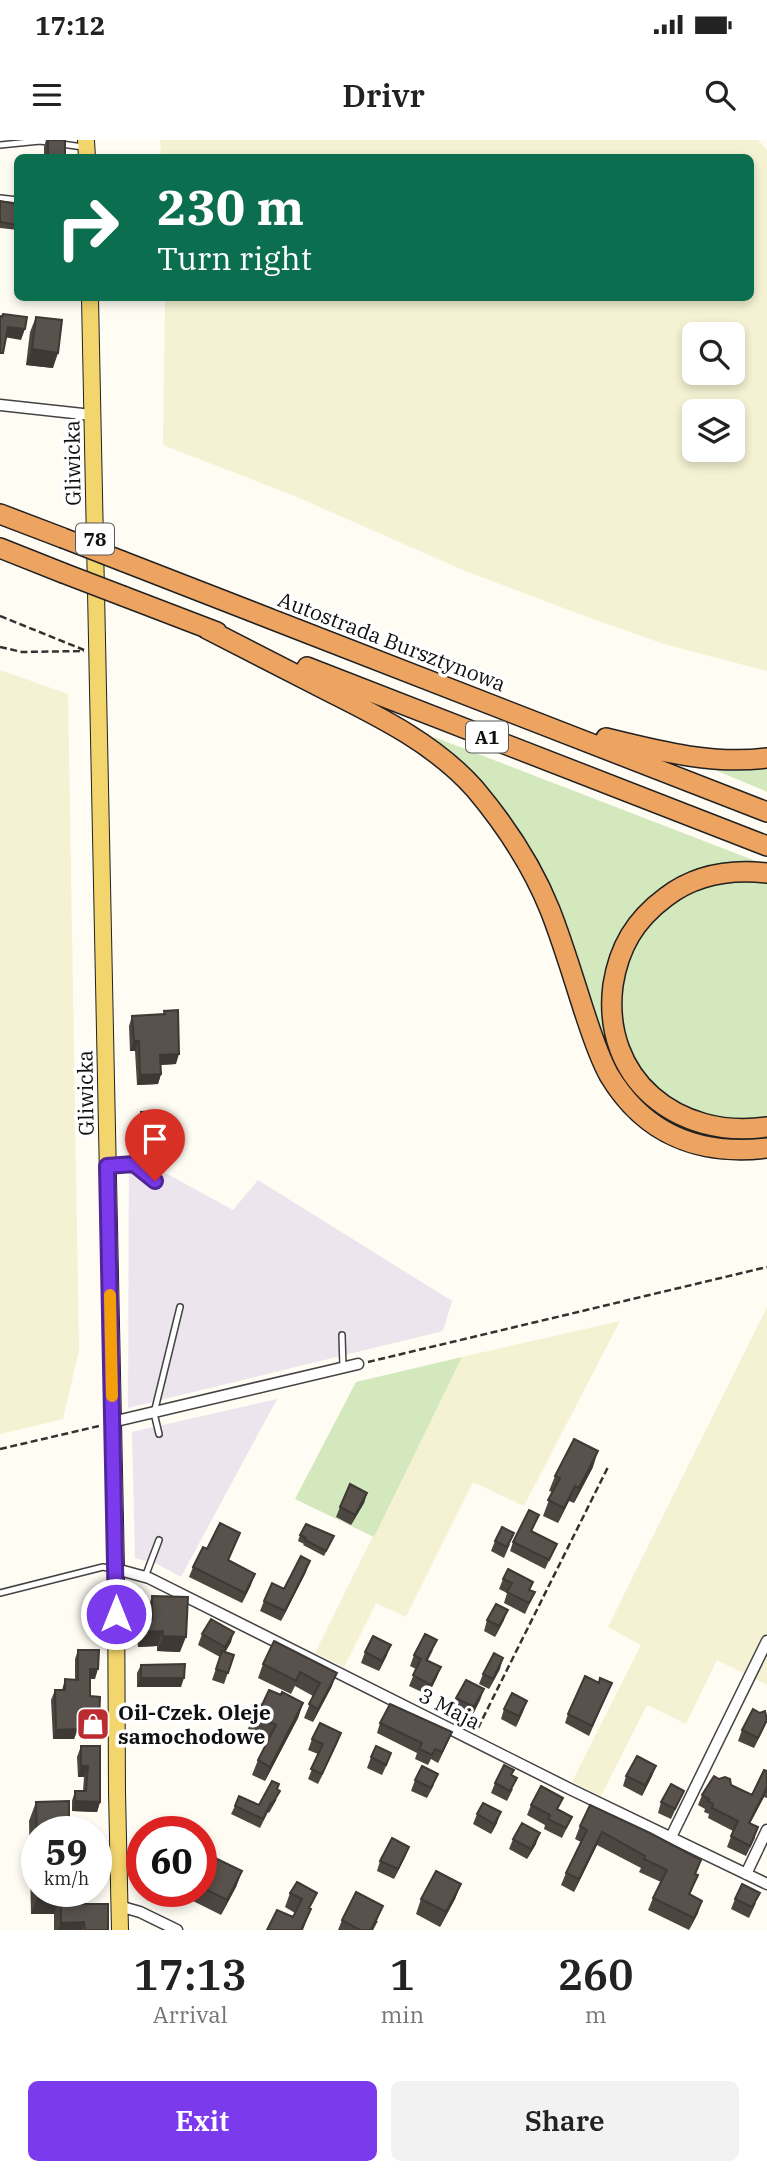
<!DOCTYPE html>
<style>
body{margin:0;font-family:"IBM Plex Serif",serif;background:#f2f2f2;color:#222;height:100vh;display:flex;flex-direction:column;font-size:26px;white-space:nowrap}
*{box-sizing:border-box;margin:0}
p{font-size:23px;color:#767676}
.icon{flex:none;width:38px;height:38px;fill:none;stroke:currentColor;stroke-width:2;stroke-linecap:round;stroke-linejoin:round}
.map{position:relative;height:1790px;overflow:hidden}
.panel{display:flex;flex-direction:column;background:#fff;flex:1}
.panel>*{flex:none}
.guide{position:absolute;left:14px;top:14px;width:740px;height:147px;border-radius:10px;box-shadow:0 4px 10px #0003;background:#0b6e4f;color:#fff;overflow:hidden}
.controls{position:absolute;left:682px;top:182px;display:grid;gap:14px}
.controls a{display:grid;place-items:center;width:63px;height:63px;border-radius:10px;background:#fff;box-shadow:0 4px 10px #0003;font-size:35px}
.speed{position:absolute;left:21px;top:1676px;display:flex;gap:14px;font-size:35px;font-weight:700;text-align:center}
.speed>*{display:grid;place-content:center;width:91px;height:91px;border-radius:50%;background:#fff;box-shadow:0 4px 10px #0003;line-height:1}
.speed small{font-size:18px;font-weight:400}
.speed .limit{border:10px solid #d22;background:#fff;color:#111}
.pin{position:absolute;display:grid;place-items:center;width:60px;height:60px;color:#fff;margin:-72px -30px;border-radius:50% 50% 50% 0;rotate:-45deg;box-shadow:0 0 7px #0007}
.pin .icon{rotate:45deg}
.me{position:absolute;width:77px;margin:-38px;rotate:0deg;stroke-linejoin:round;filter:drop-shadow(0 0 5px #0008)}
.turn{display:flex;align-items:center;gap:24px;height:147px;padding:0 28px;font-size:32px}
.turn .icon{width:91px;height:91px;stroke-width:2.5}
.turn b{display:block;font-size:49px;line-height:60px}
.eta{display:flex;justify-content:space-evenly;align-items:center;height:119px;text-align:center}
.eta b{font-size:42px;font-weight:600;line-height:49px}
.action{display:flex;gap:14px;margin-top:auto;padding:14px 28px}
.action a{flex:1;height:80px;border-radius:10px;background:#7c3aed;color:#fff;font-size:28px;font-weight:600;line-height:80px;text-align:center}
.action a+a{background:#f2f2f2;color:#222}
.status{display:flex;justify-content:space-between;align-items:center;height:49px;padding:0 35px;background:#fff;direction:ltr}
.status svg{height:19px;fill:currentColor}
header{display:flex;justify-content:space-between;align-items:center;height:91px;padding:0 28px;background:#fff;font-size:32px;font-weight:600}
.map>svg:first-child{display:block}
.industrial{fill:#ede5ed}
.farmland{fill:#f4f2d3;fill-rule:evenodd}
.green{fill:#d3e8bd}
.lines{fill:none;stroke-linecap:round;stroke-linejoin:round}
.lane-casing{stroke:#434343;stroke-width:8}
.street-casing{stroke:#434343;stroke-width:13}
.primary-casing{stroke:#212121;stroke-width:18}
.highway-casing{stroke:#212121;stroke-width:22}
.path{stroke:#323232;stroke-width:2.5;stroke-dasharray:7 3.5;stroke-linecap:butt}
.lane{stroke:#fff;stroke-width:5}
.street{stroke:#fff;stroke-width:10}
.primary{stroke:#f3d56e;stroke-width:16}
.highway{stroke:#eea461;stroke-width:19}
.highway-bridge-casing{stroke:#212121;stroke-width:22;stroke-linecap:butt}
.highway-bridge{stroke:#eea461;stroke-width:19}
.wall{fill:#4c4641}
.shaded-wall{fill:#3e3935}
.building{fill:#58514c;stroke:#3e3935;stroke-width:2}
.route-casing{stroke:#51269a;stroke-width:18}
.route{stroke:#7c3aed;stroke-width:12}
.slow{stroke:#f59e0b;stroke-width:12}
.labels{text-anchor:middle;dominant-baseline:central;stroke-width:7;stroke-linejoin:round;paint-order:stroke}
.shield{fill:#fff;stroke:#585858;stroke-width:2}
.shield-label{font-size:19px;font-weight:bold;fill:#101010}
.street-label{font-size:21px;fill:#101010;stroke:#fff}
.poi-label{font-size:21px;font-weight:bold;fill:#101010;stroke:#fff;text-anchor:start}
</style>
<div class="status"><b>17:12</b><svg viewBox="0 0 49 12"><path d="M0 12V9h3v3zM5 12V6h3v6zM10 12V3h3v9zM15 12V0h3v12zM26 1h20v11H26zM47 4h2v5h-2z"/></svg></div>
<header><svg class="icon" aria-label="menu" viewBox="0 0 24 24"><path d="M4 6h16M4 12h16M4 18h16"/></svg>Drivr<svg class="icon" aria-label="search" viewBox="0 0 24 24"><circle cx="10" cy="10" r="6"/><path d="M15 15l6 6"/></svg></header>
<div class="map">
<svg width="767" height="1790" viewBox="0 0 767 1790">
<rect width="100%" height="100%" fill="#fefcf3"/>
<path class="industrial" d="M129 1013 233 1070 258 1040 452 1161 443 1191 128 1268Z
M277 1259 181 1437 157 1424 135 1418 132 1292Z"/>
<path class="farmland" d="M160 0H758L767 10V531L664 504 574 472 463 430 297 357 163 305 165 158H751V18H161ZM695 194H733V233H695ZM733 271V310H695V271Z
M0 530 68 554 79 1210 63 1279 0 1294Z
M767 1167V1545L717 1520 686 1584 647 1565 601 1656 572 1642 641 1505 608 1487Z
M620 1181 524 1366 473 1342 406 1477 376 1463 344 1527 315 1513 462 1217Z"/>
<path class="green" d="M434 597 761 723 674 743 606 837 644 957 767 994V1001L755 1003 699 997 663 980 634 955 622 940 601 897 563 787 432 600Z
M705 626H767V652L763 650Z
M749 739 767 740V979C755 980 741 983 730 982 718 980 695 972 683 967 676 964 669 957 662 952 593 899 616 785 691 751 709 743 729 742 749 739Z
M462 1217 374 1397 295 1359 356 1242Z"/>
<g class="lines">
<defs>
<path id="lane" d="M0 5 40 1 83 7
M0 58 18 60
M110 1026 134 1024 155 1041
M342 1195 343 1228
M159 1294 154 1273 180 1167
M145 1437 159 1400
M0 1453 103 1427 112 1429"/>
<path id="street" d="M0 265 92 275
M112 1282 358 1224
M116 1429 149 1438 570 1649 767 1744
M671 1697 767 1501
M746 1734 767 1690
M119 1766 140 1772 177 1790"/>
<path id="primary" d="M86 0 87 18
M90 158 116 1429 117 1652 120 1790"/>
<path id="highway" d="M0 374 63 398
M0 408 63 433
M122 421 767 672
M123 456 217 492
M207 489C248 510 289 531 330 552 382 578 436 605 475 649 506 686 532 725 550 770 563 803 573 837 584 871 591 892 598 915 609 935 645 995 700 1016 767 1008
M307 527 767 706
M606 598C659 611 712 625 767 618
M767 733C731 729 696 734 666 757 635 780 619 807 613 845 601 939 678 1000 767 987"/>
</defs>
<use href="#lane" class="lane-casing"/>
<use href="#street" class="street-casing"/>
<use href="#primary" class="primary-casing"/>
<use href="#highway" class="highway-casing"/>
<path class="path" d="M0 476 84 510
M0 507 22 512 84 511
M368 1222 767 1127
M0 1309 99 1286
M478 1588 609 1325"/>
<use href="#lane" class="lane"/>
<use href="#street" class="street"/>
<use href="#primary" class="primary"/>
<use href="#highway" class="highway"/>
<defs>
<path id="highway-bridge" d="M63 398 122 421
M63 433 123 456"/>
</defs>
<use href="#highway-bridge" class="highway-bridge-casing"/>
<use href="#highway-bridge" class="highway-bridge"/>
</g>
<path class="wall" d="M46 0H65V18H44V7Z
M0 61 18 64V90L0 88Z
M36 177 53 228 26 225 30 192Z
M164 871 176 924 161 925V934L158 944 137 945 135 911H130L129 886 132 876 163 874Z
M141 972 160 992 157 1002 139 1003 137 983Z
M593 1327 574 1363 569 1361 558 1383 543 1376 552 1352 549 1351 555 1336Z
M367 1353 364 1363 351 1385 336 1377 340 1367Z
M539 1375 532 1391 557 1404 545 1429 510 1411 513 1402Z
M240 1393 228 1420 251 1445 242 1463 189 1437 193 1427 207 1409Z
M300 1395 334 1396 324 1416 303 1405 304 1404 298 1401Z
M495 1401 510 1404 504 1418 491 1411Z
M306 1432 281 1481 260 1471 264 1461 284 1449Z
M503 1439 533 1442 530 1450 535 1452 525 1474 504 1463 507 1453 499 1449Z
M152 1456 180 1512 157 1511V1506L138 1507 137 1496 143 1480H147V1471Z
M487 1480H504L495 1497 484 1491Z
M202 1494 231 1502 225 1512 234 1515 224 1544 212 1540 220 1517 198 1505Z
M274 1501 332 1546 313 1582 304 1578 313 1556 295 1546 291 1554 258 1538 263 1524Z
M78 1510 95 1539H90V1556L99 1582 96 1592 77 1591 74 1599H53L51 1560 55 1550H62L65 1539 75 1540V1519Z
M433 1510 428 1520 437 1537 428 1555 409 1546 416 1529 410 1526 414 1515Z
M365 1512 387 1515 379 1531 361 1523Z
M141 1525 181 1547H137V1533Z
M500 1529 489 1549 479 1544 483 1534Z
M599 1543H612L589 1596 565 1583 568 1574Z
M484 1549 480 1560 471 1578 453 1568 456 1558Z
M281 1555 303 1563 298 1578 265 1641 252 1635 258 1620 269 1598 248 1589 253 1574 262 1565Z
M527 1561 516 1587 501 1579 504 1569Z
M767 1580 754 1608 738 1601 742 1590Z
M380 1583 452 1592 438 1623 431 1619 428 1625 415 1619 417 1613 377 1593Z
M341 1593 318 1644 308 1639 318 1614 308 1610 312 1599Z
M81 1606 100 1662 97 1672 72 1671V1661L75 1651H83L84 1637H78L77 1617Z
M371 1617 387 1624 382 1635 367 1628Z
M656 1626 652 1636 642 1656 623 1646 626 1636Z
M767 1631V1658L764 1657 750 1683 755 1698 746 1716 727 1707 733 1691 708 1678 709 1674 704 1672 705 1669 698 1665 702 1655H752Z
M415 1640 434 1645 427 1658 411 1651Z
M495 1643 513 1649 507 1661 491 1653Z
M684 1651 671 1679 658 1673 661 1662Z
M277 1659 269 1673 268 1672 260 1688 231 1674 235 1666 259 1665Z
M36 1662 37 1752H71V1764L108 1790H54V1774H31L29 1681Z
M531 1665 559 1670 572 1677 562 1698 544 1689 545 1685 527 1675Z
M590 1665 698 1735 690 1755 698 1773 689 1790 648 1770 653 1758 661 1742 639 1732 641 1728 597 1705 574 1752 561 1745 566 1733 581 1702 575 1699 580 1686Z
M477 1674 497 1683 491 1694 473 1684Z
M513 1699 536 1704 527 1719 509 1709Z
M409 1707 405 1717 394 1739 377 1731 380 1721Z
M242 1731 236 1747 221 1775 195 1762 198 1752H201V1745Z
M297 1742 311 1769 303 1790H267L293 1777 295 1773 285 1767 290 1753Z
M461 1744 455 1759 440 1787 416 1774 421 1759Z
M151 1752H198L195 1762 187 1758 152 1761Z
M735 1759 756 1763 749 1778 731 1769Z
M342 1780 378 1781 373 1790H338Z"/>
<path class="shaded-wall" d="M8 187 25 189 21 200 4 197Z
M32 209 58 213 53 228 26 225Z
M134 901H139L135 911H130Z
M179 914 176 924 157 925 160 915Z
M161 934 158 944 137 945 140 935Z
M160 992 157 1002 139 1003 142 993Z
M598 1311 593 1327 574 1363 579 1348Z
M575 1346 569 1361 558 1383 564 1368Z
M367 1353 364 1363 351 1385 355 1375Z
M310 1421 306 1432 281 1481 285 1471Z
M255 1434 251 1445 242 1463 245 1453Z
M508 1470 504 1480 495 1497 499 1486Z
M163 1491 157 1506 138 1507 143 1492Z
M234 1492 231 1502 222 1518 225 1507Z
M163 1496 186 1497 180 1512 157 1511Z
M391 1505 387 1515 379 1531 382 1521Z
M503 1518 500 1529 489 1549 493 1539Z
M441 1527 437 1537 428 1555 431 1545Z
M90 1529H98L95 1539H87Z
M337 1533 332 1546 313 1582 318 1569Z
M141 1538H184L181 1547H137Z
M484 1549 480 1560 471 1578 474 1567Z
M527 1561 523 1572 516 1587 519 1576Z
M303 1563 298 1578 265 1641 270 1627Z
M767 1580 763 1590 754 1608 758 1598Z
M78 1582H99L96 1592 77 1591 74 1599H53L56 1590Z
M452 1592 448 1602 438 1623 442 1612Z
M341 1593 337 1604 318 1644 322 1634Z
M81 1626H88L84 1637H78Z
M656 1626 652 1636 642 1656 645 1645Z
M767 1647 764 1657 745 1693 749 1683Z
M75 1661 100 1662 97 1672 72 1671Z
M501 1672 497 1683 491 1694 494 1684Z
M61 1684H69L66 1692H58Z
M602 1692 597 1705 574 1752 579 1739Z
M540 1693 536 1704 527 1719 531 1709Z
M409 1707 405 1717 394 1739 398 1729Z
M242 1731 236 1747 221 1775 227 1760Z
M461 1744 455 1759 440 1787 446 1772Z
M155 1752H189L187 1758 152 1761Z
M38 1755H61L54 1774H31Z
M702 1761 698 1773 689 1790 694 1778Z
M383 1766 373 1790H371Z
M84 1782 82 1790H58L61 1783Z"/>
<path class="building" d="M48 0H65V18H48Z
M0 61 18 64V85L0 82Z
M3 174 27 177 25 189 8 187 3 213H0V176L2 177Z
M36 177 62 180 58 213 32 209Z
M178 870 179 914 160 915 161 934 140 935 139 901H134L132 876 165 874 164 871Z
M159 971 160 992 142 993 141 972Z
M574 1299 598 1311 579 1348 575 1346 564 1368 548 1360 560 1338 555 1336Z
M350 1344 367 1353 355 1375 340 1367Z
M529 1370 539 1375 531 1391 557 1404 549 1420 513 1402Z
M220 1383 240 1393 228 1420 255 1434 245 1453 193 1427 203 1407 207 1409Z
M306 1384 334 1396 326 1411 305 1400 306 1398 300 1395Z
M502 1387 514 1393 507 1407 495 1401Z
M301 1416 310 1421 285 1471 264 1461 272 1443 284 1449Z
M508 1429 533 1442 529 1450 535 1452 529 1463 507 1452 512 1443 503 1439Z
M152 1456 188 1457 186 1497 163 1496V1491L143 1492V1480H152Z
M496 1464 508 1470 499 1486 487 1480Z
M211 1479 234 1492 225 1507 202 1494Z
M425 1494 437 1500 426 1520 441 1527 431 1545 413 1535 421 1519 414 1515Z
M373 1496 391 1505 382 1521 365 1512Z
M274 1501 337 1533 318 1569 309 1564 320 1543 300 1532 296 1541 263 1524Z
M78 1510H99L98 1529H90V1556L100 1557 99 1582H78V1589L56 1590 55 1550H65V1539L78 1540Z
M222 1511 234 1515 228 1533 216 1529Z
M494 1513 503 1518 493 1539 483 1534Z
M185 1524 184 1538H141V1525Z
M585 1536 599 1543 600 1538 612 1543 592 1586 568 1574Z
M466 1540 484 1549 474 1567 456 1558Z
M269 1550 281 1555 282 1552 303 1563 270 1627 258 1620 276 1585 253 1574 258 1564 262 1565Z
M512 1553 527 1561 519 1576 504 1569Z
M390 1564 452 1592 442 1612 435 1609 432 1615 419 1609 422 1603 380 1583Z
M753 1569 760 1573 765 1571 767 1580 758 1598 742 1590Z
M320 1583 341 1593 322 1634 311 1629 323 1604 312 1599Z
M81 1606H100V1662L75 1661V1651H86L88 1626H81Z
M376 1606 391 1613 386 1625 371 1617Z
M637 1616 656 1626 645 1645 626 1636Z
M504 1625 514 1630 511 1635 517 1638 510 1651 495 1643Z
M422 1626 438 1634 431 1648 415 1640Z
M764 1630 767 1631V1647L749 1683 758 1687 750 1706 731 1696 738 1681 712 1668 713 1664 708 1661 709 1659 702 1655 714 1636 719 1639 725 1637 730 1639 731 1645 752 1655Z
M272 1641 279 1644 277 1649 280 1651 272 1664 271 1663 263 1679 235 1666 239 1656 259 1665Z
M671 1644 684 1651 675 1669 661 1662Z
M541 1646 563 1658 557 1669 572 1677 566 1688 548 1679 550 1675 531 1665Z
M69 1661V1684H61V1692H37V1699L36 1662Z
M483 1663 501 1672 494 1684 477 1674Z
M590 1665 650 1693 701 1720 695 1734 698 1735 689 1754 702 1761 694 1778 653 1758 667 1730 644 1719 645 1716 602 1692 579 1739 566 1733 587 1690 580 1686Z
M522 1683 540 1693 531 1709 513 1699Z
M392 1698 409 1707 398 1729 380 1721Z
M215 1718 242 1731 227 1760 201 1747V1745Z
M436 1731 461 1744 446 1772 421 1759Z
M297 1742 317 1753 309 1768 311 1769 301 1790H267L277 1770 293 1777 302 1759 290 1753Z
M742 1744 760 1753 752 1767 735 1759Z
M38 1752H71V1764H108V1790H85L84 1782 61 1783V1755H38Z
M356 1752 383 1766 371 1790H360L342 1780Z"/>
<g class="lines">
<defs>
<path id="route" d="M116 1474 107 1026 134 1024 155 1041"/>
</defs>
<use href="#route" class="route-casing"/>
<use href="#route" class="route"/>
<path class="slow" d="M110 1155 112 1256"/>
</g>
<defs>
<symbol id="shop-square" viewBox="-11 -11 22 22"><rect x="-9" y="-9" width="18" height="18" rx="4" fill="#bb2c31" stroke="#fff"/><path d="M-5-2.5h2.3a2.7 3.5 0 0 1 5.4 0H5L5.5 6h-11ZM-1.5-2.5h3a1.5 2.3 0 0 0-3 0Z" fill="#fff"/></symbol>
</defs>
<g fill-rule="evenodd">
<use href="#shop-square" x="74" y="1565" width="38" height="38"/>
</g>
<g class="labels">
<g class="shield">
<rect x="76" y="383.5" width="38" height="31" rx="5"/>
<rect x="466" y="581.5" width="42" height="31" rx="5"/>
</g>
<g class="shield-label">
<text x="95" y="399">78</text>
<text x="487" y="597">A1</text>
</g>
<g class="street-label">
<text transform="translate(72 323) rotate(-91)">Gliwicka</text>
<text transform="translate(392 501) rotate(21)">Autostrada Bursztynowa</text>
<text transform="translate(85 953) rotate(-91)">Gliwicka</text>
<text transform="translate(450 1568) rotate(27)">3 Maja</text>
</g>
<g class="poi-label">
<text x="118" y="1572">Oil-Czek. Oleje<tspan x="118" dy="24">samochodowe</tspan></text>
</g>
</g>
</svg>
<div class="controls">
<a><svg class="icon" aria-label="search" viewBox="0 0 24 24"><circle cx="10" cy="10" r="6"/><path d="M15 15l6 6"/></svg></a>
<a><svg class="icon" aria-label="layers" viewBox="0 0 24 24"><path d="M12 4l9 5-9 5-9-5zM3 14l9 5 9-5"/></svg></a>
</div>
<div class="speed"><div>59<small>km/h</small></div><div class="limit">60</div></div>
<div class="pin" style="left:155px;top:1041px;background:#d93025"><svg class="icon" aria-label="arrive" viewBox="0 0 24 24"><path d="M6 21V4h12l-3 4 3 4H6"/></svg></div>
<svg class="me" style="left:116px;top:1474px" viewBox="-20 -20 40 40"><circle r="17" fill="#7c3aed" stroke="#fff" stroke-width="3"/><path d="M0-11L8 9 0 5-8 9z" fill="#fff"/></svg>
<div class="guide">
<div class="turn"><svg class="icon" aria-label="right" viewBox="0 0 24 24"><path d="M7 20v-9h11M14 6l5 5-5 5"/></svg><div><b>230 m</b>Turn right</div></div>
</div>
</div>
<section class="panel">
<div class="eta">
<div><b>17:13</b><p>Arrival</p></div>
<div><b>1</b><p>min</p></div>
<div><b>260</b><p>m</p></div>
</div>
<div class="action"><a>Exit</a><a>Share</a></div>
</section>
